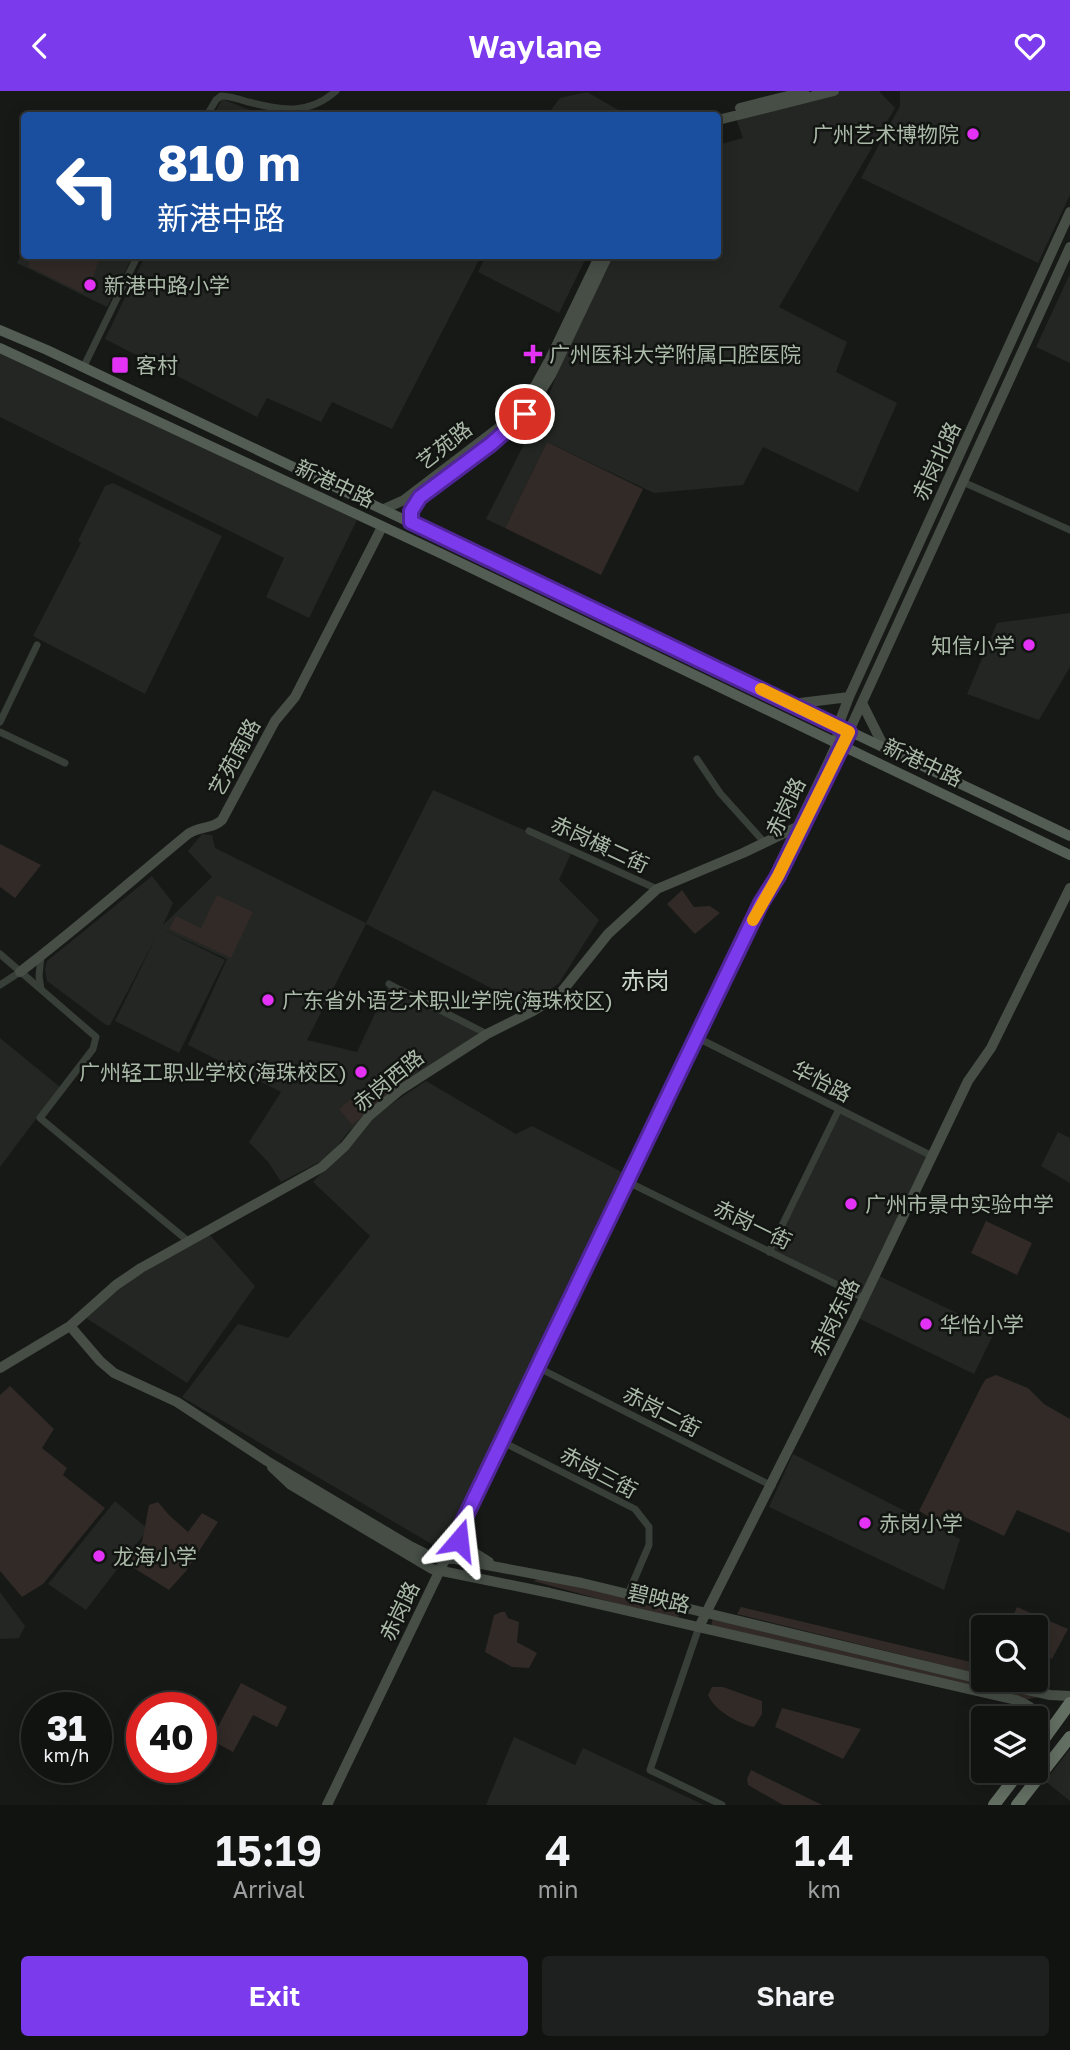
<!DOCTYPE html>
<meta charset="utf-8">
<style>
body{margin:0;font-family:"Golos Text","Noto Sans SC",sans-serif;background:#1e201f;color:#f1f3f6;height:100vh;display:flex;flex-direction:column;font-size:26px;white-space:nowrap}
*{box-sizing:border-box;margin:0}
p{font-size:23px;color:#9c9e9f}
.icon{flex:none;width:38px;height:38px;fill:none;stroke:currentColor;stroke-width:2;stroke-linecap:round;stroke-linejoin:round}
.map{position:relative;height:1714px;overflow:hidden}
.side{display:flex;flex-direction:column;background:#111311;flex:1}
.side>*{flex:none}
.guide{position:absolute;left:21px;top:21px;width:700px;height:147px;border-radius:7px;box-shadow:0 4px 18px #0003,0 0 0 2px #303231;background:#1a4fa0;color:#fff;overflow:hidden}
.controls{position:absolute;left:971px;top:1524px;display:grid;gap:14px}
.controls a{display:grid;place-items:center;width:77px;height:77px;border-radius:7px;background:#111311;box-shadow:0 4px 18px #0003,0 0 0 2px #303231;font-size:35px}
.speed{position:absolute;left:21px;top:1601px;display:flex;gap:14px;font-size:35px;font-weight:700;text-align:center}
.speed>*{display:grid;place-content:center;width:91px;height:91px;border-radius:50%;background:#111311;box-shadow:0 4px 18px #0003,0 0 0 2px #303231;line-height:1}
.speed small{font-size:18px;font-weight:400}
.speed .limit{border:10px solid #d22;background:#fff;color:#111}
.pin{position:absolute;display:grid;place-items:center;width:60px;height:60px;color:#fff;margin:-30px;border:4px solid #fff;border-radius:50%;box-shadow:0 2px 7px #0007}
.me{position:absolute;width:77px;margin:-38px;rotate:17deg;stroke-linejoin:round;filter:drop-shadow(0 0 5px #0008)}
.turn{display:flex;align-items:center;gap:24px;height:147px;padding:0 21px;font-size:32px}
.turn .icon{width:91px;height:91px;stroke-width:2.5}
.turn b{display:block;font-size:49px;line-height:60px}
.eta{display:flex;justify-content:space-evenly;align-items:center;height:119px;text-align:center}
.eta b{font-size:42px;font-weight:600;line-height:49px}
.primary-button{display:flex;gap:14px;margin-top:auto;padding:14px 21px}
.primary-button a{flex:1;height:80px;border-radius:7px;background:#7c3aed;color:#fff;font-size:28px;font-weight:600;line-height:80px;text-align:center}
.primary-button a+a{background:#1e201f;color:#f1f3f6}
header{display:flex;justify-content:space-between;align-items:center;height:91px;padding:0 21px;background:#7c3aed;color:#fff;font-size:32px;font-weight:600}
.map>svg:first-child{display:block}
.built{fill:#232623}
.green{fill:#312a26}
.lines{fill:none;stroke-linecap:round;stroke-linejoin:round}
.street{stroke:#383e38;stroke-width:7}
.secondary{stroke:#464e46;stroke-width:10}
.primary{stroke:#535d54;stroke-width:10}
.highway{stroke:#646f63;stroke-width:12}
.route-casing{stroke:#51269a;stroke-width:18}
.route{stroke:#7c3aed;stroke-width:12}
.slow{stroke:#f59e0b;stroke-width:12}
.poi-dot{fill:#e332f6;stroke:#121412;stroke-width:2.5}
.labels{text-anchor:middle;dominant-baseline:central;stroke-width:5;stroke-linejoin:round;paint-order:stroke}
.poi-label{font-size:21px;fill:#aab9a8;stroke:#121412;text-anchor:start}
.street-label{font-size:21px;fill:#aab9a8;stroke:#121412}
.quarter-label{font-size:24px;fill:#cad5ca;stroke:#121412}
</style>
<header><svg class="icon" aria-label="back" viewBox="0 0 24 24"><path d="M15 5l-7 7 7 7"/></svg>Waylane<svg class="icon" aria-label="heart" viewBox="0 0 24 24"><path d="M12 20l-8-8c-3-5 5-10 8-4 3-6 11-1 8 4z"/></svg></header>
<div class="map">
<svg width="1070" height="1714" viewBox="0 0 1070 1714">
<rect width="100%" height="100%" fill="#171917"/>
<path class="built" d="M840 0H879L895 17 779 216 847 251 836 281 897 312 858 401 763 356 743 394 654 402 547 351 505 437 486 428 549 304 570 250 610 165 718 164V54L743 47 736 27Z
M900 0H1070V104L1038 172 861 87 900 15Z
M587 1 627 24H547L560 7Z
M222 8 260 23 328 24H214Z
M24 157V164L133 165 107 216 17 172Z
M145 165V164L481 165 392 338 332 311 321 331 267 307 257 326 105 248Z
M486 165V164L587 165 559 222 478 181Z
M1070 183V272L1036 256Z
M0 260 357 429 309 527 266 506 284 467 0 326Z
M113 392 222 445 145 603 33 545 81 452 78 450 105 395Z
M1070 522V576L1039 629 967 603 997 532Z
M433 699 572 760 559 789 599 829 559 892 528 916 366 833 307 949 357 961 389 893 485 942 349 1040 329 1066 281 1091 269 1072 249 1051 281 1001 188 954 227 868 160 837 225 869 179 962 115 930 156 846 110 934H106L47 890 45 878 47 870 152 785 173 812 163 834 212 786 188 760 202 743 212 744 215 757 366 832Z
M0 947 60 996 0 1076Z
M426 990 516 1043 532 1035 622 1081 440 1458 182 1306 238 1233 288 1247 370 1145 313 1091 370 1027Z
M841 1022 929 1067 863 1204 773 1158Z
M1058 1041 1070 1047V1092L1041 1075Z
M209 1143 255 1195 187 1292 86 1227 117 1197Z
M877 1184 995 1240 974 1283 858 1227Z
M793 1363 960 1448 944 1499 769 1416Z
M115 1410 148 1438 86 1519 48 1493Z
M0 1501 25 1535 19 1547 0 1548Z
M514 1646 575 1674 583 1657 704 1714H486Z
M1070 1658V1710L1045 1690Z"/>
<path class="green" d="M89 165 99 169 92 189 82 202 29 176V165Z
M547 351 643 398 601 484 505 437Z
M0 753 41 774 15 807 0 796Z
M682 799 694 816 710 815 720 822 695 843 667 813Z
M217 804 253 821 231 867 169 838 176 825 201 837Z
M396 972 409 989 352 1034 339 1018Z
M986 1130 1032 1152 1017 1184 971 1162Z
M996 1284 1028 1297 1044 1313 1070 1328V1442L1017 1419 1004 1445 948 1418 940 1432 919 1420 982 1294 986 1288Z
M10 1295 54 1338 42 1357 67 1377 63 1384 105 1417 43 1493 22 1506 0 1480V1304Z
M158 1411 169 1424 188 1441 202 1422 218 1431 186 1480 169 1499 126 1472 142 1451 149 1414Z
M543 1487 681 1517 677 1529 533 1490Z
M741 1516 983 1574V1584L737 1523Z
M1017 1516 1068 1538 1052 1568 1036 1561V1536H1008Z
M501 1521H505L508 1527 519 1531 517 1551 537 1562 529 1577 512 1576 485 1561 494 1524Z
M713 1526 1044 1605 1024 1609 711 1536Z
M241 1592 287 1616 277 1636 253 1624 233 1661 211 1649Z
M712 1596H723L762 1610V1623L754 1636C737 1632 715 1620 708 1604Z
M782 1617 861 1638 843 1668 775 1636Z
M751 1679 818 1712 822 1714H783L748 1694 747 1688Z"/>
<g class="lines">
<path class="street" d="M207 24 216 9 221 5C230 5 239 8 248 11 282 19 308 25 336 0
M83 277 138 164
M963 391 1070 439
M0 631 37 554
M0 641 65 672
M697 668 720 702 764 751
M529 740 657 798
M0 863 96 946 93 958 40 1027 188 1150
M389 893 487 943
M0 894 20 881
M41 898 39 885 41 865
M696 946 932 1065
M626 1090 864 1207
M769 1161 839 1018
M537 1276 772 1395
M501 1350 635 1418 649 1436V1454L628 1503
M699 1536 650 1679 722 1714"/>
<path class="secondary" d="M740 17 804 1
M718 29 834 0
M384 418 404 409 501 335 528 308 550 268 600 164
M411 431 413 416 420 406 509 338 530 317 551 284 608 164
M862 612 885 658
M792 613 849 606
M839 662 1070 156
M20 881C78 837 132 789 188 743 199 735 213 738 222 729L275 630 295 606 382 436
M70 1235 100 1270 114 1282 177 1311 267 1370 410 1455 434 1467 455 1468 582 1492 984 1589
M0 1277 70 1235 116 1194 141 1177 322 1076 345 1055 369 1025 400 999 487 943 533 920 559 904 608 843 657 798 743 762 797 736
M272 1376 291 1394 432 1478 550 1502 1016 1609C1037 1617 1044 1627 1043 1650
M458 1441 462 1454 489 1471
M699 1536 854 1228 968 990 991 957 1070 797
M984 1589 1050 1604 1070 1605
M327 1714 828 672 837 652 838 635 849 606 1070 121"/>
<path class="primary" d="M0 239 47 259 1070 745
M0 257 442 463 1070 764"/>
<path class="highway" d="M1036 1659 1070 1612
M994 1714 1020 1680
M1017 1714 1070 1646"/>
</g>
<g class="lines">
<defs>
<path id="route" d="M459 1449 458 1441 761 812 778 785 849 641 411 431V420L420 406 491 353 525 323"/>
</defs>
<use href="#route" class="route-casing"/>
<use href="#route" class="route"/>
<path class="slow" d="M753 829 778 785 849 641 761 598"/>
</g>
<g class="poi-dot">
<circle cx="973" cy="43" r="7"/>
<circle cx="90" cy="194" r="7"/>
<path d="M529.5 252.5h7v7h7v7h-7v7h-7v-7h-7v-7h7z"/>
<rect x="111" y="265" width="18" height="18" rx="3.5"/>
<circle cx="1029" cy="554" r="7"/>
<circle cx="268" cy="909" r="7"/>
<circle cx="361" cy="981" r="7"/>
<circle cx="851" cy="1113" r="7"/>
<circle cx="926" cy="1233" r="7"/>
<circle cx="865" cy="1432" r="7"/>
<circle cx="99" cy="1465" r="7"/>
</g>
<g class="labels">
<g class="poi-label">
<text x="959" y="43" text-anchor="end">广州艺术博物院</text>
<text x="104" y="194">新港中路小学</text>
<text x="549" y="263">广州医科大学附属口腔医院</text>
<text x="136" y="274">客村</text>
<text x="1015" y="554" text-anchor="end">知信小学</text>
<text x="282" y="909">广东省外语艺术职业学院(海珠校区)</text>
<text x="347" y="981" text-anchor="end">广州轻工职业学校(海珠校区)</text>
<text x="865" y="1113">广州市景中实验中学</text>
<text x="940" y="1233">华怡小学</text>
<text x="879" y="1432">赤岗小学</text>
<text x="113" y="1465">龙海小学</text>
</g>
<g class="street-label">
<text transform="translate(444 354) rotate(-38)">艺苑路</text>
<text transform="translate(936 370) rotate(-65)">赤岗北路</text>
<text transform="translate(335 392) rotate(25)">新港中路</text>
<text transform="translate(234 666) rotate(-62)">艺苑南路</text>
<text transform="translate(923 671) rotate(25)">新港中路</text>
<text transform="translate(785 716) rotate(-64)">赤岗路</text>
<text transform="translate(600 753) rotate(25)">赤岗横二街</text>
<text transform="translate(388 989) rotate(-39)">赤岗西路</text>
<text transform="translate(822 990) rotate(27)">华怡路</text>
<text transform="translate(753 1133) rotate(26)">赤岗一街</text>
<text transform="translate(834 1226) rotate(-64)">赤岗东路</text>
<text transform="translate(662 1320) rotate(27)">赤岗二街</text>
<text transform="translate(599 1381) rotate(28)">赤岗三街</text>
<text transform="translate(659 1507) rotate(13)">碧映路</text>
<text transform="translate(399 1520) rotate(-64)">赤岗路</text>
</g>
<g class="quarter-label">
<text x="645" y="888">赤岗</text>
</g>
</g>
</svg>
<div class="controls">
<a><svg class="icon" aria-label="search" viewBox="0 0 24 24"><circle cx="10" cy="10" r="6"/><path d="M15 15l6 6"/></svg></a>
<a><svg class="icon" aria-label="layers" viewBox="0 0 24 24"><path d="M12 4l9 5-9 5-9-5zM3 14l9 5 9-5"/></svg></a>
</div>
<div class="speed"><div>31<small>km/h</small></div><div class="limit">40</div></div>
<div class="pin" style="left:525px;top:323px;background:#d93025"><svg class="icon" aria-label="arrive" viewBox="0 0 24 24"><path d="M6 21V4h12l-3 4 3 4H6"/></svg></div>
<svg class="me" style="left:459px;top:1449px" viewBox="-20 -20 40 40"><path d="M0-17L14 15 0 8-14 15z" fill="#7c3aed" stroke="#fff" stroke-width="4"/></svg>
<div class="guide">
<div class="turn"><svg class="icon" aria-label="left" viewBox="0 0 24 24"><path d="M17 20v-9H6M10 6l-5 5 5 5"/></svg><div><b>810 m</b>新港中路</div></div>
</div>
</div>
<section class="side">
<div class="eta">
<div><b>15:19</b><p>Arrival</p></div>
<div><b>4</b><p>min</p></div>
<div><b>1.4</b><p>km</p></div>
</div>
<div class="primary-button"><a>Exit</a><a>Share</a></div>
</section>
